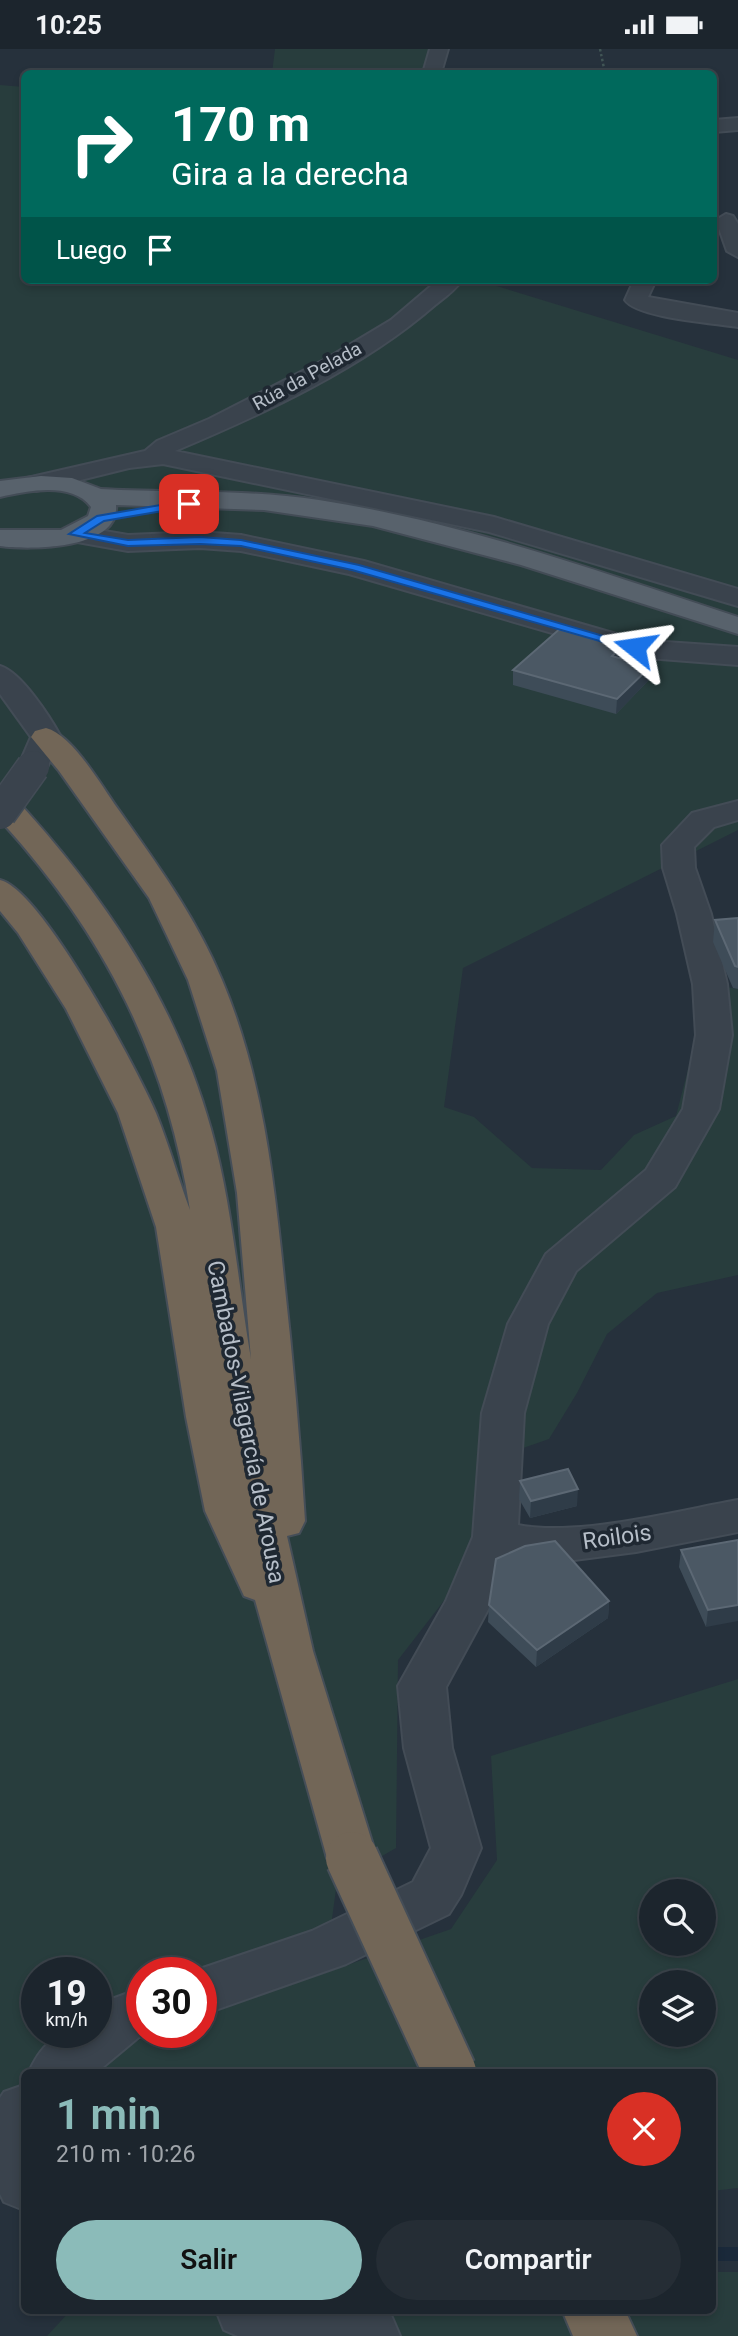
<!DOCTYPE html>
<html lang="es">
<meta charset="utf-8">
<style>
body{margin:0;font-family:Roboto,sans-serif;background:#252d35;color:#f1f3f6;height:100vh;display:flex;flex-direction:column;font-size:26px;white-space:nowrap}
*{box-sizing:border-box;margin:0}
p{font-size:23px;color:#a0a5aa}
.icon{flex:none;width:38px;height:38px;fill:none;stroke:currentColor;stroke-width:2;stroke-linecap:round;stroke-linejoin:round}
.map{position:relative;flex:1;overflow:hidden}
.side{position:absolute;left:21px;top:2020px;width:695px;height:245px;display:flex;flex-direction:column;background:#1c252d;border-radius:10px;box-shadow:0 4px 10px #0003,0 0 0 2px #3a4249}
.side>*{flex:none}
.hud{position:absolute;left:21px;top:21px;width:696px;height:214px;border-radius:10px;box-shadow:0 4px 10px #0003,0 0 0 2px #3a4249;background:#00695c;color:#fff;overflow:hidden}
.controls{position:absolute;left:639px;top:1830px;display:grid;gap:14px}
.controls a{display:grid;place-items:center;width:77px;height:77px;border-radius:50%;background:#1c252d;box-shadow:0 4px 10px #0003,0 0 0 2px #3a4249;font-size:35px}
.speed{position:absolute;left:21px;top:1908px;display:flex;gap:14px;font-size:35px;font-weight:700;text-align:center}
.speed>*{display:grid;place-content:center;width:91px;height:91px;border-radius:50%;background:#1c252d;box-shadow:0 4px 10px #0003,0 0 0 2px #3a4249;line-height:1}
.speed small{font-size:18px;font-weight:400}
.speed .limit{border:10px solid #d22;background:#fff;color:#111}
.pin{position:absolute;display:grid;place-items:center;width:60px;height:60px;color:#fff;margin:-30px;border-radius:14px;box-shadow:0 4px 10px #0006}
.me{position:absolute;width:77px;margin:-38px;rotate:285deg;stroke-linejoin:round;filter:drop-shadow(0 0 5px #0008)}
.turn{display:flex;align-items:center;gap:24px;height:147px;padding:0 35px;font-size:32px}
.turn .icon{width:91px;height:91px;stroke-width:2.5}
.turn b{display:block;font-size:49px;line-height:60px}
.then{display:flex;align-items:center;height:66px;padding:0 35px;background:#0003;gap:14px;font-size:26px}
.round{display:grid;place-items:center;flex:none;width:74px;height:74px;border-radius:37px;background:#252d35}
.summary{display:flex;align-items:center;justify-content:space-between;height:119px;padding:0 35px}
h1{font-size:42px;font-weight:600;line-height:52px;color:#8bbbb9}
.primary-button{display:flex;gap:14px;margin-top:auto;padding:14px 35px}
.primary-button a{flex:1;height:80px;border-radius:42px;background:#8bbbb9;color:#111;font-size:28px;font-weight:600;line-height:80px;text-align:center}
.primary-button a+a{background:#252d35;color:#f1f3f6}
.status{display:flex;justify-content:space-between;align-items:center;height:49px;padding:0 35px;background:#1c252d;direction:ltr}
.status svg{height:19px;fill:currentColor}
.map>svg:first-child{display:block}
.green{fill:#283d3d;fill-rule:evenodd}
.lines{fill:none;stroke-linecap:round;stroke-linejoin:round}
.stream{stroke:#1a293a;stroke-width:14}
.minor-casing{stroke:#434c56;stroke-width:4}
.major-casing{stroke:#434c56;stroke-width:4}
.highway-casing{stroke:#454e58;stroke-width:4}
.path{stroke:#415555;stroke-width:2.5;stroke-dasharray:2.5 2.5;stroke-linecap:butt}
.minor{fill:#3a434d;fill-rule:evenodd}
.major{fill:#58626c;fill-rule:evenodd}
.highway{fill:#726657;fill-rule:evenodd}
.minor-bridge-casing{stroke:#434c56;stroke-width:35;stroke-linecap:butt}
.highway-bridge-casing{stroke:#454e58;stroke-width:56;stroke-linecap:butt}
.minor-bridge{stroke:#3a434d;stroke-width:32}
.highway-bridge{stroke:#726657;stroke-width:52}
.wall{fill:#3e4c58}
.shaded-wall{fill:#2f3c48}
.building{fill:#4b5864;stroke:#5c6874;stroke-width:2}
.route{fill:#1a73e8;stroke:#114b97;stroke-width:2}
.labels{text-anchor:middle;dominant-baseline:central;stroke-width:7;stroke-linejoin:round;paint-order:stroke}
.far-street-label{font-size:19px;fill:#b6bec8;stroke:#1f2832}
.street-label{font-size:23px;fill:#b6bec8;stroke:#1f2832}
</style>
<div class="status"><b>10:25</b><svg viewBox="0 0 49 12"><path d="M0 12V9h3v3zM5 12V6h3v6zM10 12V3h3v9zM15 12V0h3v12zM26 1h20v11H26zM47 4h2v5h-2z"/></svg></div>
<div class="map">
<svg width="738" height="2287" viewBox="0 0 738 2287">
<rect width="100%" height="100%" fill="#26313c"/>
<path class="green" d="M275 0H442L439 24H272Z
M0 36 24 38V231H477L738 311V781L463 919 444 1058 474 1068 532 1119 601 1121 634 1086 676 1067 710 935 738 940V1226L657 1244 607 1285 577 1344 549 1390 500 1407 470 1518 398 1611 396 1799 337 1833 328 1899 201 1923H142V1963L70 2023H24V2069L0 2091ZM37 1923H96V1983H37Z
M738 1630V2139L712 2142V2023H95C138 1987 144 1983 201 1983V1967L451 1880 497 1811 491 1707ZM651 1843H704V1895H651ZM651 1934H704V1986H651Z
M712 2223H738V2287H47L71 2261H712Z"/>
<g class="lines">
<path class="stream" d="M712 2205H738"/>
<defs>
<path id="minor" d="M430 0H448L441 24H423Z
M738 69V81L714 83V71Z
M726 165 733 167 738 175V208L727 202 716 171Z
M438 231H462C455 241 444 249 435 256 363 319 263 365 175 402L494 468 738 540V557L489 483 163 415 129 419 36 442 27 439 23 434 27 429 145 402 157 392 209 370 326 310 391 271Z
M634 231H656L648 248 738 264V278C715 274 637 269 625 251Z
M75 477 128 486 200 483 241 486 364 512 637 591 738 598V616L635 608 349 525 241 502 200 499 128 502 66 491 62 485 66 479Z
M0 617C21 623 50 668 61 688L44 725 33 727 22 725 18 718 31 688 0 645Z
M738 752V771L714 778 694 798 695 819 711 865 727 935 732 986 719 1060 675 1138 576 1222 548 1275 524 1364 518 1476C577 1488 677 1462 738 1451V1483L636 1503 543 1515 510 1508 491 1555 446 1638 452 1699 481 1799 461 1846 449 1865 346 1915 201 1966V1923H191L312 1882 413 1833 431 1799 404 1699 398 1637 446 1552 473 1488 482 1364 508 1275 546 1205 646 1121 683 1060 696 986 693 935 677 865 663 819 662 796 692 764Z
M142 1939V1983H153L139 1988 97 2023H29C45 1988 60 1983 96 1983V1958L101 1954Z
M24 2036V2161L4 2153 0 2145V2049L4 2043Z
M216 2261H378L391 2266 400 2287H238L224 2281Z"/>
<path id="major" d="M41 427 72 429 101 440C174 444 247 440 319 451 462 473 600 523 738 568V585L521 516 373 477 264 461 116 456C120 501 29 501 0 497V481H61L88 467 91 458C72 432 26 442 0 448V432Z"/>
<path id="highway" d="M46 679C73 686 102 738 118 760 157 815 196 868 222 931 262 1026 274 1129 284 1230 293 1311 300 1391 305 1472L299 1484 287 1487 313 1602 377 1809 370 1824 352 1830 334 1824 327 1809 255 1551 244 1547 205 1462 186 1368 156 1178 118 1064 66 960 18 884 0 862V831C42 841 137 1020 156 1064 169 1096 178 1129 190 1161 166 1007 105 886 0 771V743L11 745C102 843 175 950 211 1080 232 1155 238 1234 251 1310L237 1144 217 1022 188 931 149 849 59 722 31 688 35 682Z
M562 2261H625L637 2287H573Z"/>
</defs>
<use href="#minor" class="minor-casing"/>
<use href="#major" class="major-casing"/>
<use href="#highway" class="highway-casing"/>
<path class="path" d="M600 0 605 24"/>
<use href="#minor" class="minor"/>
<use href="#major" class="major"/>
<use href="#highway" class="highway"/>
<defs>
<path id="minor-bridge" d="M0 764 33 718"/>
<path id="highway-bridge" d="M352 1809 450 2023"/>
</defs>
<use href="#minor-bridge" class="minor-bridge-casing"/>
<use href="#highway-bridge" class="highway-bridge-casing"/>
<use href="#minor-bridge" class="minor-bridge"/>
<use href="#highway-bridge" class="highway-bridge"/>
</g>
<path class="wall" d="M714 180 718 187 717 199H714Z
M626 594 625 608 623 610 650 618 648 632 616 665 513 636V621Z
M738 869V940L733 939 713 893 715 871Z
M520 1432 577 1457 530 1469 519 1450Z
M738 1491 706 1578 679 1518 681 1501Z
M609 1552 608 1569 536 1618 488 1573 489 1556Z"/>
<path class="shaded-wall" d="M626 594 625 608 611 622 612 607Z
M650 618 648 632 616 665 617 650Z
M578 1440 577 1457 530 1469 531 1452Z
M609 1552 608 1569 536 1618 537 1601Z
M738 1556V1572L706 1578 708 1561Z"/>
<path class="building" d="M563 577 626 594 612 607 650 618 617 650 513 621Z
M738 869V918L735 917 715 871Z
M568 1420 578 1440 531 1452 520 1432Z
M738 1491V1556L708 1561 681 1501Z
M555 1492 609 1552 537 1601 489 1556 496 1510 525 1497Z"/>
<path class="route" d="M189 451 194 455 192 457 104 472 85 484 128 491 200 488 241 491 359 516 641 598 631 601 352 521 241 497 200 495 128 497 69 485 97 467Z"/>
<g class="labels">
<g class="far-street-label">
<text transform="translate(307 327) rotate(-29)">Rúa da Pelada</text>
</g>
<g class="street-label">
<text transform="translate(246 1373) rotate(79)">Cambados-Vilagarcía de Arousa</text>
<text transform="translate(617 1488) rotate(-8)">Roilois</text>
</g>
</g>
</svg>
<div class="controls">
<a><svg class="icon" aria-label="search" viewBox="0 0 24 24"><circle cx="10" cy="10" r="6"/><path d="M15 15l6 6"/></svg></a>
<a><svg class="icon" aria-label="layers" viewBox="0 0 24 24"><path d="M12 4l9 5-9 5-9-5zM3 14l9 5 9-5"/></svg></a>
</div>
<div class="speed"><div>19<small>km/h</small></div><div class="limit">30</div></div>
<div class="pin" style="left:189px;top:455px;background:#d93025"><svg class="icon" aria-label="arrive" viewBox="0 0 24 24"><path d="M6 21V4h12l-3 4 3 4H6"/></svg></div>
<svg class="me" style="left:635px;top:598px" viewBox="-20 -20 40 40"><path d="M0-17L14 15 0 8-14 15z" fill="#1a73e8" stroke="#fff" stroke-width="4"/></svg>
<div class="hud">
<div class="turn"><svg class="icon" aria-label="right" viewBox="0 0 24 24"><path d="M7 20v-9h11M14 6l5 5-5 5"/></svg><div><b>170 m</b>Gira a la derecha</div></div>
<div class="then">Luego<svg class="icon" aria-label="arrive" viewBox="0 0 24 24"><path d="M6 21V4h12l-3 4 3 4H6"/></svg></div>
</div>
<section class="side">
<div class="summary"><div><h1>1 min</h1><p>210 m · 10:26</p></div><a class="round" style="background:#d93025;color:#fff"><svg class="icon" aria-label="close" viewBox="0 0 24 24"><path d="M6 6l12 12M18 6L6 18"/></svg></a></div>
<div class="primary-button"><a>Salir</a><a>Compartir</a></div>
</section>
</div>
